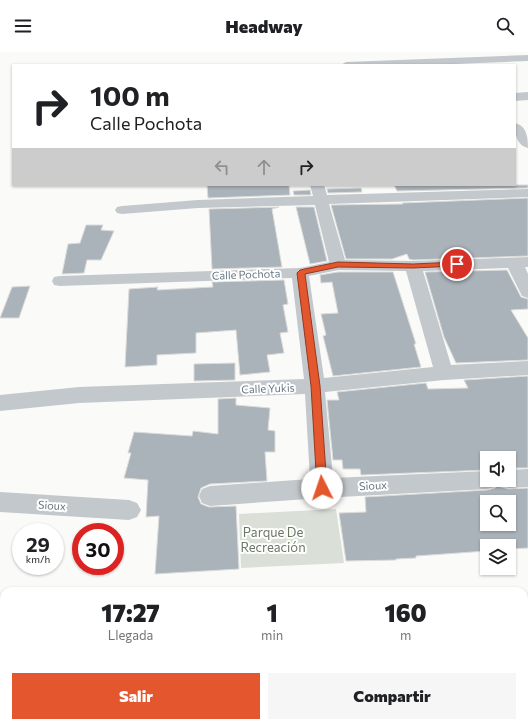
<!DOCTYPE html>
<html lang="es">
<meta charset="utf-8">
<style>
body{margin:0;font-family:Commissioner,sans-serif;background:#f6f6f6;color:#202124;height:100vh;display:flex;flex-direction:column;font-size:15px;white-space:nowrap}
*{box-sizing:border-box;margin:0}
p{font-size:13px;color:#757577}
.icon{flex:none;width:22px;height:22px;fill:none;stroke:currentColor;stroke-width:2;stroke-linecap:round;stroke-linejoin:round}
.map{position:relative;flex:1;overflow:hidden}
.sheet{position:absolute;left:0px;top:535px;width:528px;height:140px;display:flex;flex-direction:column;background:#fff;border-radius:12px 12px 0 0;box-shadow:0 1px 3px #0004}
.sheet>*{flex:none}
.banner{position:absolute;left:12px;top:12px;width:504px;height:122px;border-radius:0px;box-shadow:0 1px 3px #0004;background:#fff;color:#202124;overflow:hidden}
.buttons{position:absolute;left:480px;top:399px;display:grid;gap:8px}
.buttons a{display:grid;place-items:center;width:36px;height:36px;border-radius:0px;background:#fff;box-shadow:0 1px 3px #0004;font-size:20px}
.speed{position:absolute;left:12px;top:471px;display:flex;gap:8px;font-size:20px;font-weight:700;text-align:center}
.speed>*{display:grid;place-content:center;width:52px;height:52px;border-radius:50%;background:#fff;box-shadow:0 1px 3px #0004;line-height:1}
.speed small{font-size:10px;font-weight:400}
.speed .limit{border:6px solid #d22;background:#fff;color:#111}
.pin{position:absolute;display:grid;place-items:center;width:34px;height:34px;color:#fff;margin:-17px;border:2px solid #fff;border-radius:50%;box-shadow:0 1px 4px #0007}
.me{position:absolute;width:44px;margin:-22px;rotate:356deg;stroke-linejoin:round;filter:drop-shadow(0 0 3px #0008)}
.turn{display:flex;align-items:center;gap:14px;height:84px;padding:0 12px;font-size:18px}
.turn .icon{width:52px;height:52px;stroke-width:2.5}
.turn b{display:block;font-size:28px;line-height:34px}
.lanes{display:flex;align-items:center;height:38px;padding:0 12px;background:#0003;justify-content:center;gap:20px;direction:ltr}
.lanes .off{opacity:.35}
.eta{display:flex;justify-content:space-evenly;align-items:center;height:68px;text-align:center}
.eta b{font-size:24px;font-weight:800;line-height:28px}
.action{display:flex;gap:8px;margin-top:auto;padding:8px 12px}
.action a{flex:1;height:46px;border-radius:0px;background:#e4572e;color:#fff;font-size:16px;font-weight:800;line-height:46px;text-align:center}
.action a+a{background:#f6f6f6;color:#202124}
header{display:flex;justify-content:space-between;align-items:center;height:52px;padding:0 12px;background:#fff;font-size:18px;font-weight:800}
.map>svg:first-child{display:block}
.green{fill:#dadfd7}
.building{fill:#aab3b9;stroke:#dcdcda;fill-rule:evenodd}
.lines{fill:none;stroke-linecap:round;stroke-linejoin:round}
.minor{fill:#c3c8cc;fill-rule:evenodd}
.route{fill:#e4572e;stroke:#94391e}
.labels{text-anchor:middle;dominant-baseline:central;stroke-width:4;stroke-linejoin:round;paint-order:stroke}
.street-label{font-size:11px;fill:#657683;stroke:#fff}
.near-park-label{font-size:13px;fill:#687a64;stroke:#fff}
</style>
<header><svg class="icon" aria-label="menu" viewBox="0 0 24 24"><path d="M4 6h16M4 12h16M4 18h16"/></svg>Headway<svg class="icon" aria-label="search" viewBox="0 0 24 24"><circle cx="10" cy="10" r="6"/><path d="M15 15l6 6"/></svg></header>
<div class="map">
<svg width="528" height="675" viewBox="0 0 528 675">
<rect width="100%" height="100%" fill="#fafaf8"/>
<path class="green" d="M336 457 344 511 241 516 239 462Z"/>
<path class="building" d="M207 133H289L290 143 208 146Z
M394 133H528V136L397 139Z
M361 136 362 140 328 141 327 137Z
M310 138 311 143H294L293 139Z
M528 146V204L413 208 409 207 407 202 392 207H346L331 153 403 152 402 151Z
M279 155 272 157 282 215 212 217 209 157Z
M296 155H314L327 209 310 212Z
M86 173H103L101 178 114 179 101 208H87L84 221 62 222 68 192 80 191Z
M507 218 521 245 528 247V257L511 258 528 286V308L456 311 444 285 425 220Z
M338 220H393L416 292H414L421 315 333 324 323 284 326 283 321 262 338 261 332 230 321 231 320 223Z
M284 228 288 252 283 253 288 280 280 281 284 301 267 303 270 320 240 323 236 278 196 281V301L157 303V313L125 315 129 237 158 235 157 238 213 235 212 230Z
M30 234 19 266H0L12 235Z
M235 311V328L194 329V312Z
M528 324V416H509V406H487V418L361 423 360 417H343L342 408H333L327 348H339L337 340 426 331 428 337 468 336 464 328Z
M236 346V353L270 356 268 378 275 379V400H265L267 429 210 432 201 436 198 445 201 452 209 455 236 454 239 517 155 522 159 464 146 465 148 428 124 426 131 401H128L134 380 192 384 193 379 218 382V347Z
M498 432 501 435 509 437 528 436V496L509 497V494H487V499L416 504V506L396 507V508L346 509 339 461 366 460 365 445 487 438 495 436ZM487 450H509V472H487Z"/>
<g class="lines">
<path class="minor" d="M528 3V9L430 13H341L346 10Z
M528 40V48L515 49V41Z
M515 71C527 74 528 86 528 96 516 93 515 81 515 71Z
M310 133H324L327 143 528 137V145L329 152 345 208 413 209 528 205V215H525L528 222V246L522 244 508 216 423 219 451 313 528 309V323L444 328 325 340 333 426 487 419V428H509V418L528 417V435L509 436 501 434 498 428 495 435 487 437 322 446 210 454 202 451 199 444 202 437 210 434 310 427 305 342 79 351 0 359V343L79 335 304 327 292 226 60 234 54 233 52 229 54 225 60 224 300 216 329 210 315 153 198 156 122 162 117 161 115 158 117 155 122 154 198 148 313 144ZM338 218 406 219 433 315 324 326 309 224Z
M0 440 129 448 137 451 141 458 137 465 129 468 0 460Z"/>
</g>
<path class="route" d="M338 210 413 212 457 210 460 212 457 214 413 216 338 215 305 222 320 334 327 436 326 439 322 440 318 439 317 436 311 334 297 221 300 218Z"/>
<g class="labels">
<g class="street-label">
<text transform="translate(246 222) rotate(-2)">Calle Pochota</text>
<text transform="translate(268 336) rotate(-2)">Calle Yukis</text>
<text transform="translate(373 433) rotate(-3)">Sioux</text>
<text transform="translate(52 453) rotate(4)">Sioux</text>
</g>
<g class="near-park-label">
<text x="273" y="480">Parque De<tspan x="273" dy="15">Recreación</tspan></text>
</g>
</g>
</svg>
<div class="buttons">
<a><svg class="icon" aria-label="sound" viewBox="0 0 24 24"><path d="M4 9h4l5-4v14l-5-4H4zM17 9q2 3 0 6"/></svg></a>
<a><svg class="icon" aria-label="search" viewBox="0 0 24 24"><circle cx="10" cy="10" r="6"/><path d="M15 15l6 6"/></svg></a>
<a><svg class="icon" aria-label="layers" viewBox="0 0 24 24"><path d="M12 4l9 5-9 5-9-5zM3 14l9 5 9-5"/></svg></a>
</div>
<div class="speed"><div>29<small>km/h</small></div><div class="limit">30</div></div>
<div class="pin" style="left:457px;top:212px;background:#d93025"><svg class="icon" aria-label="arrive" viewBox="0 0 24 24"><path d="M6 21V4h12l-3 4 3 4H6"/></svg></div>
<svg class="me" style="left:322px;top:436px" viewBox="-20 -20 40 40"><circle r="19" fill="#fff"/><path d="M0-13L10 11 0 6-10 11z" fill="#e4572e"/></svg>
<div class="banner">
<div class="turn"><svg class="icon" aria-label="right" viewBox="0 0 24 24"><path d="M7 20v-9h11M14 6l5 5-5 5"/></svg><div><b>100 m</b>Calle Pochota</div></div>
<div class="lanes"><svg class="icon off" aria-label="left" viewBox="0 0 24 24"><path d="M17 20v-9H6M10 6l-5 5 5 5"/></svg><svg class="icon off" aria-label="ahead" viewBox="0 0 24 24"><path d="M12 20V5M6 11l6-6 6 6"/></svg><svg class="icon" aria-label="right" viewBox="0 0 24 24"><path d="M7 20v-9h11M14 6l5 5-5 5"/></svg></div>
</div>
<section class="sheet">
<div class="eta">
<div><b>17:27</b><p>Llegada</p></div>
<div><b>1</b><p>min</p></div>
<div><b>160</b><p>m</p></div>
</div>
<div class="action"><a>Salir</a><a>Compartir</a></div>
</section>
</div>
